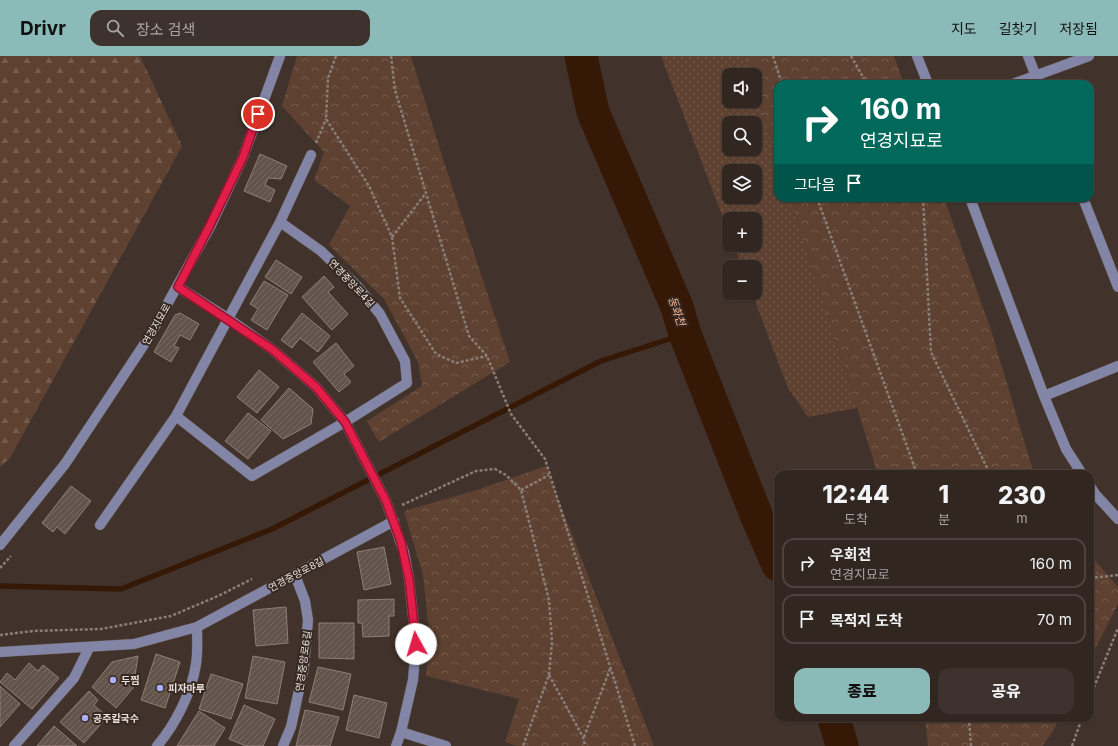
<!DOCTYPE html>
<html lang="ko">
<meta charset="utf-8">
<style>
body{margin:0;font-family:Inter,"Noto Sans KR",sans-serif;background:#3d322d;color:#f1f3f6;height:100vh;display:flex;flex-direction:column;font-size:15px;white-space:nowrap}
*{box-sizing:border-box;margin:0}
p{font-size:13px;color:#a8a5a5}
.icon{flex:none;width:22px;height:22px;fill:none;stroke:currentColor;stroke-width:2;stroke-linecap:round;stroke-linejoin:round}
.map{position:relative;flex:1;overflow:hidden}
.drawer{position:absolute;left:774px;top:414px;width:320px;height:252px;display:flex;flex-direction:column;background:#312620;border-radius:12px;box-shadow:0 1px 3px #0004,0 0 0 1px #4c433e}
.drawer>*{flex:none}
.banner{position:absolute;left:774px;top:24px;width:320px;height:122px;border-radius:12px;box-shadow:0 1px 3px #0004,0 0 0 1px #4c433e;background:#00695c;color:#fff;overflow:hidden}
.fabs{position:absolute;left:722px;top:12px;display:grid;gap:8px}
.fabs a{display:grid;place-items:center;width:40px;height:40px;border-radius:8px;background:#312620;box-shadow:0 1px 3px #0004,0 0 0 1px #4c433e;font-size:20px}
.pin{position:absolute;display:grid;place-items:center;width:34px;height:34px;color:#fff;margin:-17px;border:2px solid #fff;border-radius:50%;box-shadow:0 1px 4px #0007}
.me{position:absolute;width:44px;margin:-22px;rotate:354deg;stroke-linejoin:round;filter:drop-shadow(0 0 3px #0008)}
.turn{display:flex;align-items:center;gap:14px;height:84px;padding:0 20px;font-size:18px}
.turn .icon{width:52px;height:52px;stroke-width:2.5}
.turn b{display:block;font-size:28px;line-height:34px}
.then{display:flex;align-items:center;height:38px;padding:0 20px;background:#0003;gap:8px;font-size:15px}
.eta{display:flex;justify-content:space-evenly;align-items:center;height:68px;text-align:center}
.eta b{font-size:24px;font-weight:800;line-height:28px}
.action{display:flex;gap:8px;margin-top:auto;padding:8px 20px}
.action a{flex:1;height:46px;border-radius:12px;background:#8bbbb9;color:#111;font-size:16px;font-weight:800;line-height:46px;text-align:center}
.action a+a{background:#3d322d;color:#f1f3f6}
ul{padding:0;list-style:none}
li{display:flex;align-items:center;gap:12px;height:50px;margin:0 8px 6px;padding:0 12px;border:2px solid #4c433e;border-radius:12px}
li div{flex:1}
li b{display:block;font-size:15px}
li em{font-style:normal}
header{display:flex;align-items:center;gap:24px;box-sizing:border-box;height:56px;padding:0 20px;background:#8bbbb9;color:#111}
header strong{font-size:19px}
nav{display:flex;gap:22px;margin-inline-start:auto;font-size:14px}
.search{width:280px;height:36px;background:#3d322d;display:flex;align-items:center;gap:10px;box-sizing:border-box;padding:0 14px;border-radius:12px;color:#a8a5a5;font-size:15px}
.map>svg:first-child{display:block}
.grass{fill:url(#grass-dots);fill-rule:evenodd}
.forest{fill:url(#forest-firs)}
.park{fill:url(#park-crowns)}
.lines{fill:none;stroke-linecap:round;stroke-linejoin:round}
.stream{stroke:#361806;stroke-width:5.5}
.river{stroke:#361806;stroke-width:33}
.building{fill:url(#building-hatch);stroke:#8f7f76}
.minor-casing{stroke:#5c4f47;stroke-width:11}
.path{stroke:#8a7e77;stroke-width:2.5;stroke-dasharray:3 2;stroke-linecap:butt}
.minor{stroke:#8385a7;stroke-width:10}
.route-casing{stroke:#92132f;stroke-width:10}
.route{stroke:#e11d48;stroke-width:7}
.poi-dot{fill:#acaffb;stroke:#362922;stroke-width:1.5}
.labels{text-anchor:middle;dominant-baseline:central;stroke-width:4;stroke-linejoin:round;paint-order:stroke}
.street-label{font-size:10px;fill:#eae1dc;stroke:#362922}
.poi-label{font-size:10px;font-weight:bold;fill:#eae1dc;stroke:#362922;text-anchor:start}
.water-label{font-size:11px;font-style:italic;fill:#f3b593;stroke:#362922}
</style>
<header>
<strong>Drivr</strong>
<div class="search"><svg class="icon" aria-label="search" viewBox="0 0 24 24"><circle cx="10" cy="10" r="6"/><path d="M15 15l6 6"/></svg>장소 검색</div>
<nav><a>지도</a><a>길찾기</a><a>저장됨</a></nav>
</header>
<div class="map">
<svg width="1118" height="690" viewBox="0 0 1118 690">
<defs>
<pattern id="grass-dots" width="8" height="8" patternUnits="userSpaceOnUse"><rect width="8" height="8" fill="#5e4131"/><path d="M2 2h.1M6 6h.1" fill="none" stroke="#755c4e" stroke-width="1.8" stroke-linecap="round"/></pattern>
<pattern id="forest-firs" width="22" height="20" patternUnits="userSpaceOnUse"><rect width="22" height="20" fill="#5e4131"/><path d="M5 1l3.5 6h-7zM16 11l3.5 6h-7z" fill="#755c4e"/></pattern>
<pattern id="park-crowns" width="20" height="18" patternUnits="userSpaceOnUse"><rect width="20" height="18" fill="#5e4131"/><path d="M2 6a3 3 0 1 1 6 0M12 15a3 3 0 1 1 6 0" fill="none" stroke="#755c4e"/></pattern>
<pattern id="building-hatch" width="6" height="6" patternUnits="userSpaceOnUse"><rect width="6" height="6" fill="#62534b"/><path d="M-1 1l2-2M0 6l6-6M5 7l2-2" fill="none" stroke="#796b64"/></pattern>
</defs>
<rect width="100%" height="100%" fill="#41332b"/>
<path class="grass" d="M661 0H744L751 19H729V45H755V33L778 105V142H790L857 352 808 361 788 332 752 237H755V211H742L734 189H755V163H729V177ZM729 67H755V93H729ZM729 115H755V141H729Z"/>
<path class="forest" d="M0 0H140L182 90 10 402 0 411Z"/>
<path class="park" d="M297 0H411L444 106 510 306 379 386 367 365 422 330 418 306 384 243 329 189 350 150 314 124 324 96 282 50Z
M744 0H894L904 28H778V105L755 33V19H751Z
M790 142H944L991 274 1034 418H877L872 399Z
M546 410 549 419 654 690H517L505 686 519 643 426 620 430 585 423 519 404 455 477 434Z
M1090 499 1118 531V548L1090 603Z
M925 662H1060L1052 677 1042 690H928Z"/>
<g class="lines">
<path class="stream" d="M0 530 121 533 272 473 601 305 685 278"/>
<path class="river" d="M581 0 593 56 677 251 685 278 757 461 778 509
M834 662 842 690"/>
</g>
<path class="building" d="M260 98 287 110 281 123 268 122 265 129 275 134 270 146 244 135Z
M276 204 302 221 291 238 265 221Z
M324 220 334 231 328 236 348 258 332 274 302 241Z
M264 225 288 239 267 274 251 264 258 253 250 248Z
M180 257 199 268 190 284 180 279 174 290 179 292 171 306 154 296 175 259Z
M302 257 330 280 318 296 300 282 292 292 281 284Z
M336 287 354 310 344 318 351 326 339 336 313 306Z
M259 314 279 331 257 357 237 341Z
M289 332 313 353 311 368 283 383 261 364Z
M248 357 271 375 248 403 225 385Z
M71 430 91 445 65 478 57 471 53 476 42 467Z
M384 491 391 528 364 534 357 496Z
M394 543V560H389V580L363 581 362 567H358V544Z
M286 551 288 587 256 590 253 554Z
M319 567H354V603L319 602Z
M156 598 180 606 165 652 141 644Z
M138 600 133 632 116 652 92 631 112 606Z
M253 600 285 606 277 648 245 642Z
M29 607 38 615 43 609 59 622 32 653 0 626 7 617 15 624Z
M318 611 351 618 343 654 309 646Z
M211 618 243 628 231 663 199 653Z
M0 630 20 648 0 671Z
M89 635 98 644 94 649 107 661 84 687 60 666Z
M354 639 387 647 379 682 346 674Z
M244 649 275 663 263 690H246L229 683Z
M305 654 339 661 330 690H296Z
M199 655 225 672 214 690H177Z
M54 670 77 690H37Z"/>
<g class="lines">
<defs>
<path id="minor" d="M917 0 928 28
M1028 0 1039 28
M1013 28 1089 0
M970 142 1044 340 1066 393 1082 418
M1083 142 1118 231
M178 231 229 263 273 294 316 331 345 366 386 445 404 496 409 523 416 588 413 624 401 676 396 690
M1044 340 1118 310
M176 360 252 420 345 366 407 327 405 305 380 258 357 230 321 195 280 166
M1090 430 1095 438 1118 463
M100 469 176 360 280 166 311 99
M0 489 65 408 149 281 211 169 243 101 280 0
M0 596 134 588 197 571
M401 676 446 690
M14 690 74 622 89 592
M157 690C175 669 192 636 196 608 198 596 197 583 197 571L394 465
M283 690 291 671 304 611 308 564 305 545 295 519"/>
</defs>
<use href="#minor" class="minor-casing"/>
<path class="path" d="M336 0 328 22 326 63 369 130 392 181 400 242 436 298 456 307 487 300
M391 0 395 34 469 280 487 300 511 358 545 403 635 690
M773 0 782 28
M851 0 867 28
M316 87 326 63
M817 142 917 418
M923 142 931 296 990 418
M392 181 426 137
M521 434 549 419
M402 449 476 415 495 413 506 419 521 434 549 544 552 586 549 619 523 690
M0 512 11 500
M1090 522 1118 519
M0 579 33 575 101 573 171 560 218 540 252 523
M549 619 583 681 585 690
M1090 641 1118 572
M969 662 971 690
M584 681 610 613
M1072 690 1082 662"/>
<use href="#minor" class="minor"/>
</g>
<g class="lines">
<defs>
<path id="route" d="M258 58 243 101 210 169 178 231 228 264 273 294 316 331 345 366 386 445 401 486 409 523 416 588"/>
</defs>
<use href="#route" class="route-casing"/>
<use href="#route" class="route"/>
</g>
<g class="poi-dot">
<circle cx="113" cy="624" r="4"/>
<circle cx="160" cy="632" r="4"/>
<circle cx="85" cy="662" r="4"/>
</g>
<g class="labels">
<g class="street-label">
<text transform="translate(352 227) rotate(47)">연경중앙로4길</text>
<text transform="translate(156 268) rotate(-60)">연경지묘로</text>
<text transform="translate(296 518) rotate(-28)">연경중앙로8길</text>
<text transform="translate(303 605) rotate(-82)">연경중앙로6길</text>
</g>
<g class="poi-label">
<text x="121" y="624">두찜</text>
<text x="168" y="632">피자마루</text>
<text x="93" y="662">공주칼국수</text>
</g>
<g class="water-label">
<text transform="translate(677 255) rotate(71)">동화천</text>
</g>
</g>
</svg>
<div class="fabs">
<a><svg class="icon" aria-label="sound" viewBox="0 0 24 24"><path d="M4 9h4l5-4v14l-5-4H4zM17 9q2 3 0 6"/></svg></a>
<a><svg class="icon" aria-label="search" viewBox="0 0 24 24"><circle cx="10" cy="10" r="6"/><path d="M15 15l6 6"/></svg></a>
<a><svg class="icon" aria-label="layers" viewBox="0 0 24 24"><path d="M12 4l9 5-9 5-9-5zM3 14l9 5 9-5"/></svg></a>
<a>+</a>
<a>−</a>
</div>
<div class="pin" style="left:258px;top:58px;background:#d93025"><svg class="icon" aria-label="arrive" viewBox="0 0 24 24"><path d="M6 21V4h12l-3 4 3 4H6"/></svg></div>
<svg class="me" style="left:416px;top:588px" viewBox="-20 -20 40 40"><circle r="19" fill="#fff"/><path d="M0-13L10 11 0 6-10 11z" fill="#e11d48"/></svg>
<div class="banner">
<div class="turn"><svg class="icon" aria-label="right" viewBox="0 0 24 24"><path d="M7 20v-9h11M14 6l5 5-5 5"/></svg><div><b>160 m</b>연경지묘로</div></div>
<div class="then">그다음<svg class="icon" aria-label="arrive" viewBox="0 0 24 24"><path d="M6 21V4h12l-3 4 3 4H6"/></svg></div>
</div>
<section class="drawer">
<div class="eta">
<div><b>12:44</b><p>도착</p></div>
<div><b>1</b><p>분</p></div>
<div><b>230</b><p>m</p></div>
</div>
<ul>
<li><svg class="icon" aria-label="right" viewBox="0 0 24 24"><path d="M7 20v-9h11M14 6l5 5-5 5"/></svg><div><b>우회전</b><p>연경지묘로</p></div><em>160 m</em></li>
<li><svg class="icon" aria-label="arrive" viewBox="0 0 24 24"><path d="M6 21V4h12l-3 4 3 4H6"/></svg><div><b>목적지 도착</b></div><em>70 m</em></li>
</ul>
<div class="action"><a>종료</a><a>공유</a></div>
</section>
</div>
